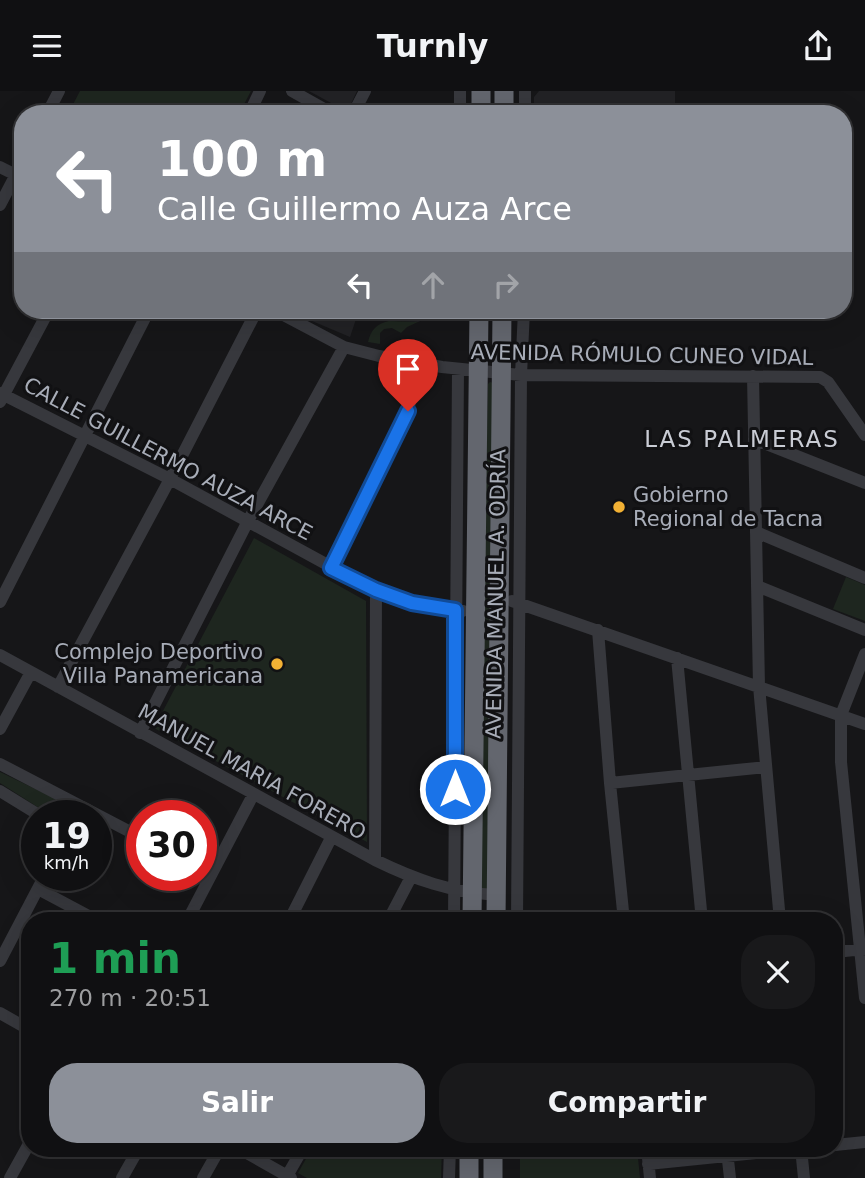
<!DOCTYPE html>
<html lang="es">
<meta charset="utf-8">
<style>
body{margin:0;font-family:"DejaVu Sans",sans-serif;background:#19191b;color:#f1f3f6;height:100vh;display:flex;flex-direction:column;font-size:26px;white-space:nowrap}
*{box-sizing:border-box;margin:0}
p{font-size:23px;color:#9c9d9f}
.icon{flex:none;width:38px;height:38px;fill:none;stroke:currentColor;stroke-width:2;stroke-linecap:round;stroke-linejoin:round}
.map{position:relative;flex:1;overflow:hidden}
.panel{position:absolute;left:21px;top:821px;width:822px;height:245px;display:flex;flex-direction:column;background:#101012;border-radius:28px;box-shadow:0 7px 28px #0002,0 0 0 2px #303032}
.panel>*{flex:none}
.banner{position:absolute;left:14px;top:14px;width:838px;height:214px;border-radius:28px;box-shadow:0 7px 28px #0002,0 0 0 2px #303032;background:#8c9099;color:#fff;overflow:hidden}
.speed{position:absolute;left:21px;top:709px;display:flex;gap:14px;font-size:35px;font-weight:700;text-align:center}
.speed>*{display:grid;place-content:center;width:91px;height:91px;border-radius:50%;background:#101012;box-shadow:0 7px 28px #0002,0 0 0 2px #303032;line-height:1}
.speed small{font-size:18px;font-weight:400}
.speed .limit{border:10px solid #d22;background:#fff;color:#111}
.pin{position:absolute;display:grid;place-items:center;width:60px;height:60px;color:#fff;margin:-72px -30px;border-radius:50% 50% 50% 0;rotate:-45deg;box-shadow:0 0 7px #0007}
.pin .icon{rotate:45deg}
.me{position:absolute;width:77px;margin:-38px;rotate:0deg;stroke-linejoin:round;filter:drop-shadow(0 0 5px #0008)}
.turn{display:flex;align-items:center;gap:24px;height:147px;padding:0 28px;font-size:32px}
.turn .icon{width:91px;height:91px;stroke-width:2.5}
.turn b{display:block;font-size:49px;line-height:60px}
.lanes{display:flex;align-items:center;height:66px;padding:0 28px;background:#0003;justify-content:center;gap:35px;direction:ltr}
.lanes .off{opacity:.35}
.round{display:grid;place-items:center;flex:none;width:74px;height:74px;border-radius:28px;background:#19191b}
.overview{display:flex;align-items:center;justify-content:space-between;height:119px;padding:0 28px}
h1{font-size:42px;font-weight:700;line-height:52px;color:#1e9e55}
.primary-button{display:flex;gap:14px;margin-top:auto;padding:14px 28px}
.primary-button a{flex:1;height:80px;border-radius:28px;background:#8c9099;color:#fff;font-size:28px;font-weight:700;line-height:80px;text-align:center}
.primary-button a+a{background:#19191b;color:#f1f3f6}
header{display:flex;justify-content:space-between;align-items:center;height:91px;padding:0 28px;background:#101012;font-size:32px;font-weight:700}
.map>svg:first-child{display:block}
.built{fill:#222225}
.green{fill:#1e261f}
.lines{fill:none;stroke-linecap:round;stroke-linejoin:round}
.minor{stroke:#37383d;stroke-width:12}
.highway{stroke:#63666e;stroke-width:19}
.route-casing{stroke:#114b97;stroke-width:18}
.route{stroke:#1a73e8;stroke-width:12}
.poi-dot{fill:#f2b134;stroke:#111113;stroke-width:2.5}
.labels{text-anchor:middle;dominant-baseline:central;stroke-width:6;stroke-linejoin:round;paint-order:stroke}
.street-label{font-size:21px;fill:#a8adb8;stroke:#111113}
.poi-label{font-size:21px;fill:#a8adb8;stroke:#111113;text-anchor:start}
.neighbourhood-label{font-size:23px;letter-spacing:2px;fill:#c9ccd4;stroke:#111113}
</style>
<header><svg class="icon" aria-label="menu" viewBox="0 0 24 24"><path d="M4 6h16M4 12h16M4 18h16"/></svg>Turnly<svg class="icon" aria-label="share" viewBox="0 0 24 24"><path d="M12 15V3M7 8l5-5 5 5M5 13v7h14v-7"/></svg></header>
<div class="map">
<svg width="865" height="1087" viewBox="0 0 865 1087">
<rect width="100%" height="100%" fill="#161618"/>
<path class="built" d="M309 0H357L349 17 344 19Z
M539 0H675V23H534V6Z
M286 219H446V222H438L418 231 356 228 350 246Z"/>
<path class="green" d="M80 0H251L239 23H68Z
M389 230 418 231 407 236 401 242 392 237 384 238 380 242V253L368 251C371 239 376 233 389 230Z
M490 291 494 292 492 527 489 530 483 527 488 293Z
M254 447 366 510 367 751 154 637Z
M846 486 865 494V530L833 518Z
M485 544 490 545 489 798 481 800 482 550Z
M0 681 75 717 70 724H50L0 692Z
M312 1057H442L441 1087H307L298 1082Z
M520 1057H637L640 1087H520Z"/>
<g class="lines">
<path class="minor" d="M292 0 333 23
M47 23 59 0
M249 23 260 0
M353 23 365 0
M460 23V0
M525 23V0
M0 76 22 87
M0 114 23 70
M274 219 344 256 379 265 442 276 521 284 820 286 828 291 865 344
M753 285 759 595 780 830
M0 302 170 388 359 491 413 512 463 520
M0 311 49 219
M754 348 865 392
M756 441 865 487
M331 477C364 411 405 346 421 273
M757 495 865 539
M512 510 865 633
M0 511 149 219
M598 539 610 692 624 830
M865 563 841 624V671L865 907
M0 564 375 769C416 789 450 801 496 804
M677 567 702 830
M58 596 170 388 257 219
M0 638 31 581
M140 642 248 430 344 256
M0 673 142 747
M610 692 766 676
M0 700 39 724
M375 769 376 499
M38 798 98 830
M187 830 253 704
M289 830 331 747
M388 830 411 786
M454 830 458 278
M517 830 521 284 524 219
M835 861 865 858
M0 870 45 784
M0 922 30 939
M835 1054 865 1051
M238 1057 291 1087
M647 1057 650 1087
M801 1057 804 1087
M727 1060 730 1087
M648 1073 807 1057
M287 1085 303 1057
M10 1087 30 1051
M122 1087 139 1057
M203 1087 220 1057
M449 1087 450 1057"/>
<path class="highway" d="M481 23V0
M504 23V0
M472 830 479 219
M496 830 502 219
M469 1087V1057
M493 1087V1057"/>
</g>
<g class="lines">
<defs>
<path id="route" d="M408 320 331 477 376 499 412 512 455 519V698"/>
</defs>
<use href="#route" class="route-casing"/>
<use href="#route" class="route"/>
</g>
<g class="poi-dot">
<circle cx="619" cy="416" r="7"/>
<circle cx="277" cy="573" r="7"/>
</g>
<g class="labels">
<g class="street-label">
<text transform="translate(642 264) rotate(1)">AVENIDA RÓMULO CUNEO VIDAL</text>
<text transform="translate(168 368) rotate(28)">CALLE GUILLERMO AUZA ARCE</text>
<text transform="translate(496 503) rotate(-89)">AVENIDA MANUEL A. ODRÍA</text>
<text transform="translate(252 681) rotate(29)">MANUEL MARIA FORERO</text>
</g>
<g class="poi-label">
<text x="633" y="404">Gobierno<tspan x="633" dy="24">Regional de Tacna</tspan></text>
<text x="263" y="561" text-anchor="end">Complejo Deportivo<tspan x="263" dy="24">Villa Panamericana</tspan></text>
</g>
<g class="neighbourhood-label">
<text x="742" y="348">LAS PALMERAS</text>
</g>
</g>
</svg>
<div class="speed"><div>19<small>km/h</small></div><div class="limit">30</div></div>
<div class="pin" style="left:408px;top:320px;background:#d93025"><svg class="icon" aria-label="arrive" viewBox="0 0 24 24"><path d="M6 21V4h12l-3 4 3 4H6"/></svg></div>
<svg class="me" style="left:455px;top:698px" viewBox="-20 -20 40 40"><circle r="17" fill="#1a73e8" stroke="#fff" stroke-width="3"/><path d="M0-11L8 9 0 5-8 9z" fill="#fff"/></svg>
<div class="banner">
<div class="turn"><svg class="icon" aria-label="left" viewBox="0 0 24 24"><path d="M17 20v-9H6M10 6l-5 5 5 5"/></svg><div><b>100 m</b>Calle Guillermo Auza Arce</div></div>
<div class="lanes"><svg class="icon" aria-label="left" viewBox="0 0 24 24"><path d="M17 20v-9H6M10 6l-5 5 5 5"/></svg><svg class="icon off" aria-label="ahead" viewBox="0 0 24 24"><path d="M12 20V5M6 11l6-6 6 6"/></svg><svg class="icon off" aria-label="right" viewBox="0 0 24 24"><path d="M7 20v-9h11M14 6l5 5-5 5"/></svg></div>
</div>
<section class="panel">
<div class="overview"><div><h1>1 min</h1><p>270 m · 20:51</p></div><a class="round"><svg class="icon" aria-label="close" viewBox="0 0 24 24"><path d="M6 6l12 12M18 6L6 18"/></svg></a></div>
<div class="primary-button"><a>Salir</a><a>Compartir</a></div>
</section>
</div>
